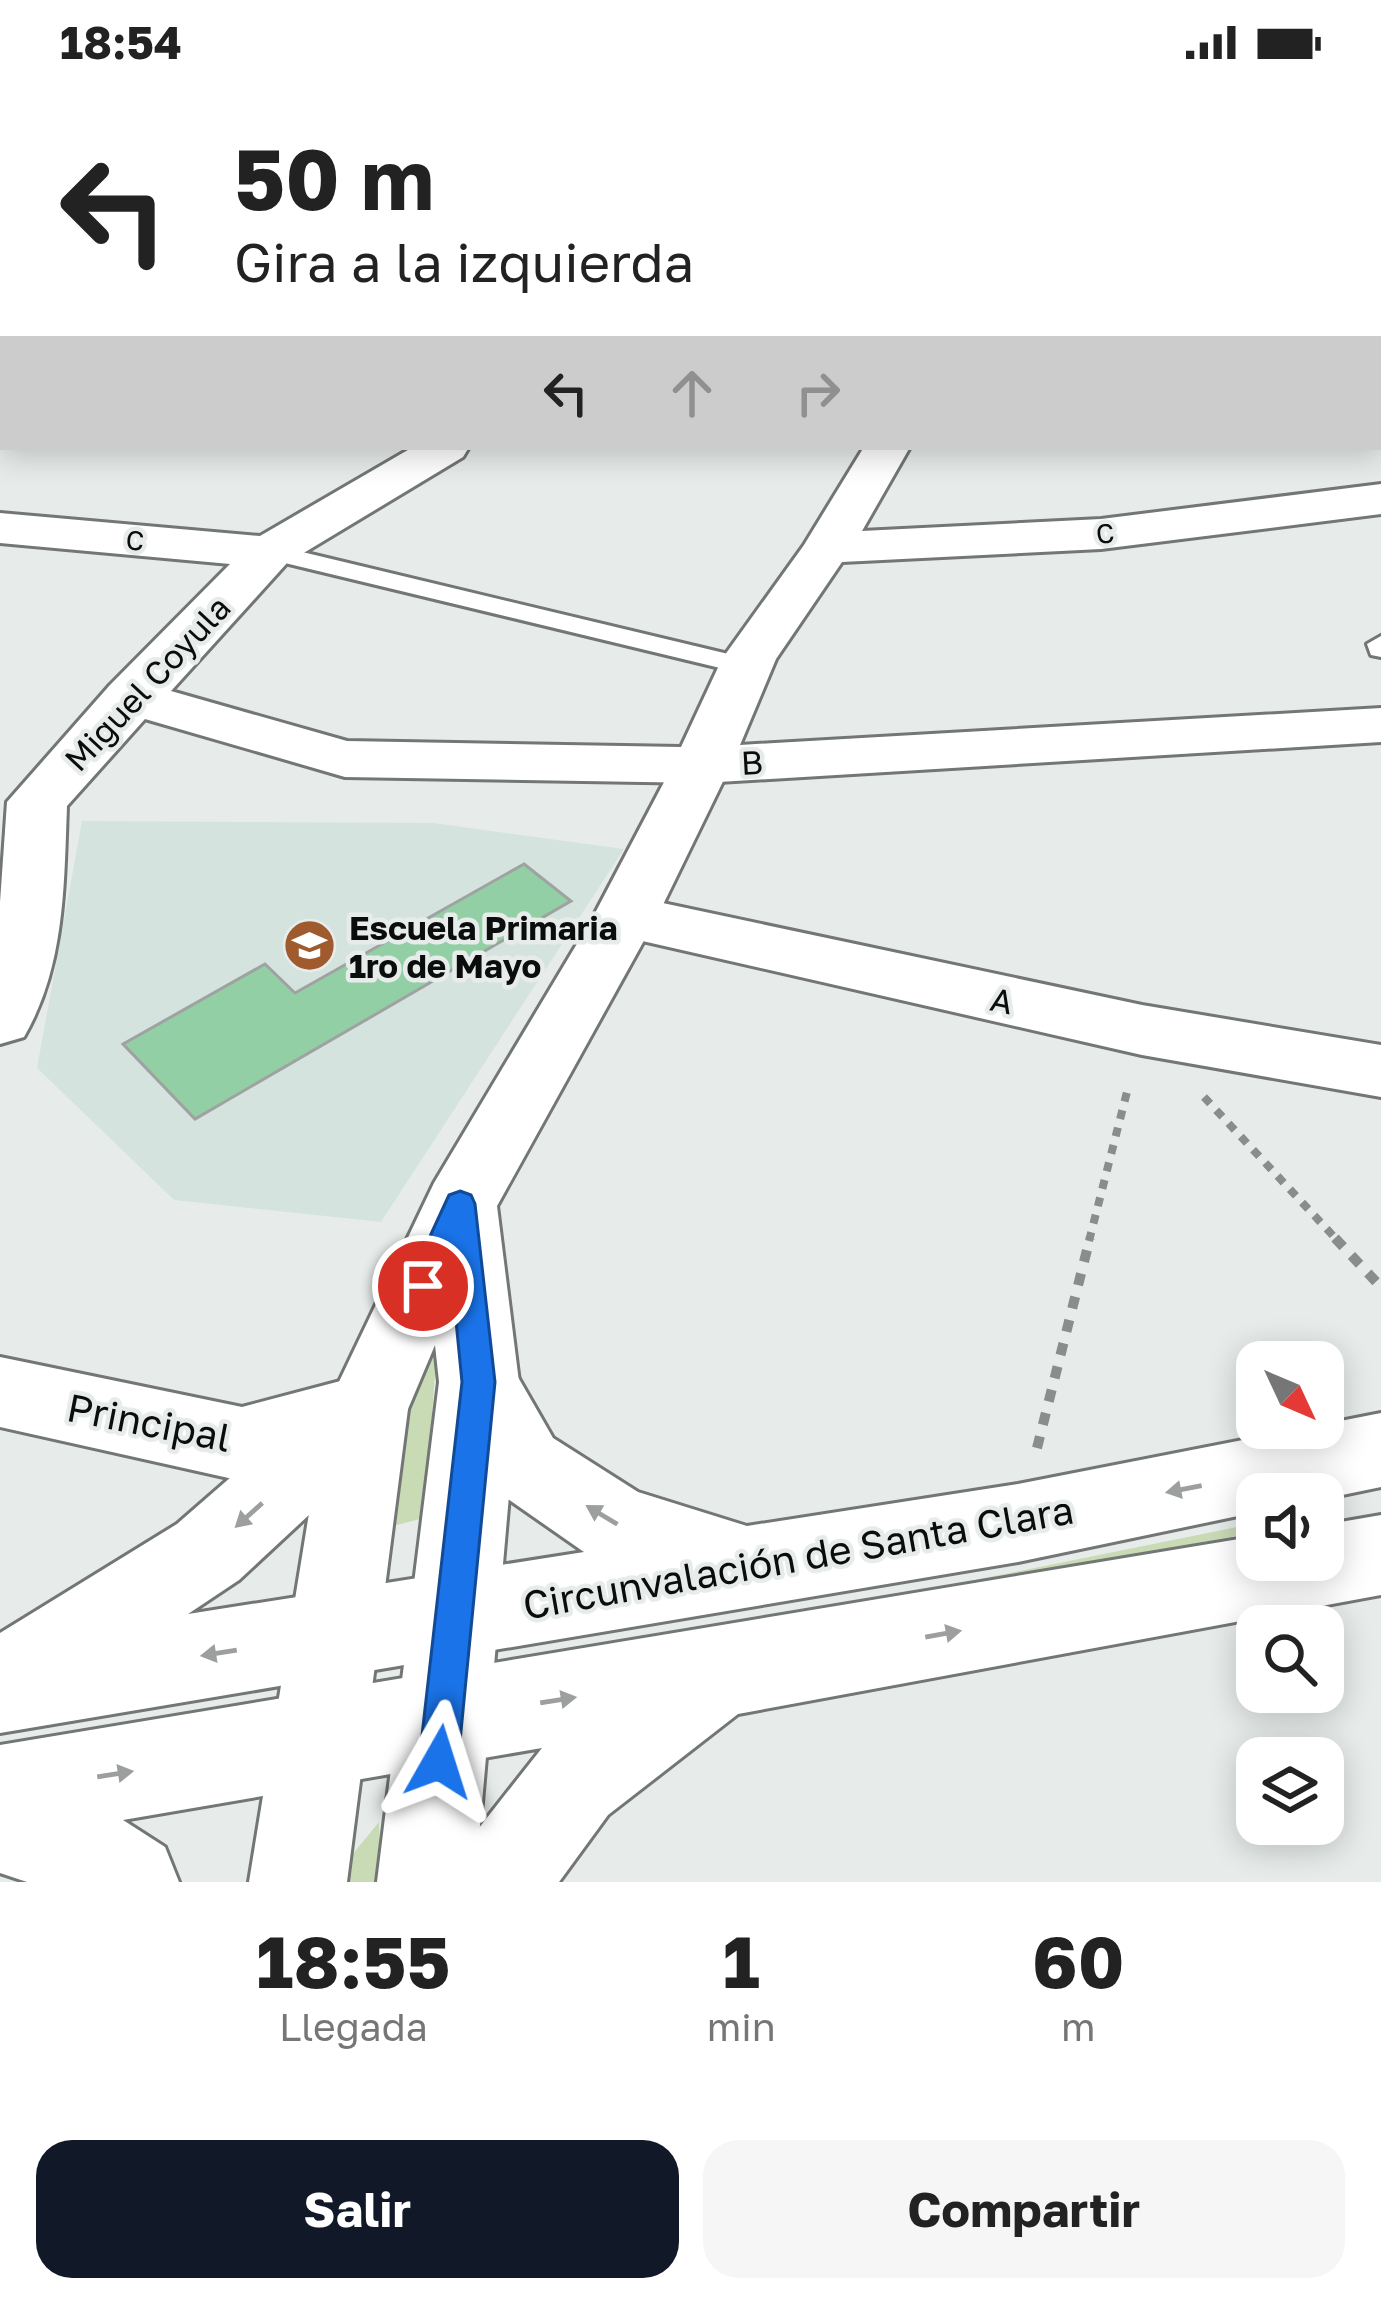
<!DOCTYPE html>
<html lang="es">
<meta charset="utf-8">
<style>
body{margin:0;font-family:"Golos Text",sans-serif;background:#f6f6f6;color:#222;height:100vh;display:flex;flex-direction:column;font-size:45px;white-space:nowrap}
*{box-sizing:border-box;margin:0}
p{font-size:39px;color:#767676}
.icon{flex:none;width:66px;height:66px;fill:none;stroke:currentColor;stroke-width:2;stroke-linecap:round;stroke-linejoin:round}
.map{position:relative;height:1798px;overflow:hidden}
.panel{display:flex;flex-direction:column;background:#fff;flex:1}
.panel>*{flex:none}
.hud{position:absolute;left:0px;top:0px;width:1383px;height:366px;box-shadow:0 6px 30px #0003;background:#fff;color:#222;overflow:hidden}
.needle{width:78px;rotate:134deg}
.fabs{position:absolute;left:1236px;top:1257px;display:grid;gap:24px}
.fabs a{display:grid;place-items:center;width:108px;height:108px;border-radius:24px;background:#fff;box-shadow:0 6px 30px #0003;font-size:60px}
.pin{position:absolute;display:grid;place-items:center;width:102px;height:102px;color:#fff;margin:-51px;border:6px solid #fff;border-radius:50%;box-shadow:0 3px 12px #0007}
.me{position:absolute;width:132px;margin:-66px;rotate:6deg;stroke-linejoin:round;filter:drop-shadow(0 0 9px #0008)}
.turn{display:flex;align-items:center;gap:42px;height:252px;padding:0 36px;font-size:54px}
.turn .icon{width:156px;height:156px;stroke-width:2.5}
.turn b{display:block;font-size:84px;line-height:102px}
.lanes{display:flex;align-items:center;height:114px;padding:0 36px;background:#0003;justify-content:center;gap:60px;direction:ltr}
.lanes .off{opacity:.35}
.eta{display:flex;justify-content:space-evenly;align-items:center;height:204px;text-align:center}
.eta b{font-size:72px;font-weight:700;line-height:84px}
.primary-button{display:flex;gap:24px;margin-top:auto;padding:24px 36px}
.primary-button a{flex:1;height:138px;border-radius:36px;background:#111827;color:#fff;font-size:48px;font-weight:700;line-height:138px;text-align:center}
.primary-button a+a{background:#f6f6f6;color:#222}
.status{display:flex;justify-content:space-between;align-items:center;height:84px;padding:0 60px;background:#fff;direction:ltr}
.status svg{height:33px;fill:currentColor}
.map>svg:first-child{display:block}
.built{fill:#d5e3df}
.green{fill:#c9dbb4}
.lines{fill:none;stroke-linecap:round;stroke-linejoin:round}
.stream{fill:#a2dcf6;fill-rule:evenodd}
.building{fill:#93cfa4;stroke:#9fa2a0;stroke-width:3}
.lane-casing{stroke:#727674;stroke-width:6}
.street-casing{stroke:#727674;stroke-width:6}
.secondary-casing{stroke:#727674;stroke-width:6}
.highway-casing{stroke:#727674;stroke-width:6}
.path-far1{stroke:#898d8c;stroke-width:8;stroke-dasharray:9 9;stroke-linecap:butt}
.path{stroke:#898d8c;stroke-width:10;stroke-dasharray:12 12;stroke-linecap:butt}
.lane{fill:#fff;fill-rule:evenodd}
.street{fill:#fff;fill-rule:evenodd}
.secondary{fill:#fff;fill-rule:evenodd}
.highway{fill:#fff;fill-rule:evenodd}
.oneway{fill:#9d9e9e}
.route{fill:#1a73e8;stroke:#114b97;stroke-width:3}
.labels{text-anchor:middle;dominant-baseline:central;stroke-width:9;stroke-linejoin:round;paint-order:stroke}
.far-street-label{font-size:27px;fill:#0b0d0c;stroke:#e7eceb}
.street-label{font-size:33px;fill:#0b0d0c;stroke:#e7eceb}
.poi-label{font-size:33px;font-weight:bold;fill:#0b0d0c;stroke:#e7eceb;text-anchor:start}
.near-street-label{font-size:39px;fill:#0b0d0c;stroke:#e7eceb}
</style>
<div class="status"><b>18:54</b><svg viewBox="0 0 49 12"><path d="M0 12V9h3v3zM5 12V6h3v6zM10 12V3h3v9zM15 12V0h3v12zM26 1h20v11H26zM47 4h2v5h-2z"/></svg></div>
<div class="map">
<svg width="1381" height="1798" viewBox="0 0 1381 1798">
<rect width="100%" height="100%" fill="#e7eceb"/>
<path class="built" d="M82 737 433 739 624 765 381 1138 174 1116 37 984Z"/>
<path class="green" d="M441 1213 424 1434 393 1442 411 1291Z
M1257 1439V1448L717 1548Z
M379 1738 381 1798H344L347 1777Z"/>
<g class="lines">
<path class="stream" d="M3 8V14L0 15V9Z"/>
</g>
<path class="building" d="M524 780 571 817 195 1035 123 960 265 880 295 909Z"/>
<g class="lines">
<defs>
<path id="lane" d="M0 235H3L0 249Z
M269 460 745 574 759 582 745 590 260 473 256 468 260 463Z
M1381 552V573L1371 571 1367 560Z"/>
<path id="street" d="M1049 0H1083L1048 3Z
M1276 0H1312L1314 3H1278Z
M1380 47H1381V69H1380Z
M1380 177H1381V201H1380Z
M413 363H469L463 373 287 479 171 607 347 657 681 663 722 575 804 461 864 363H910L862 447 1101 435 1381 400V430L1101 465 842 478 776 575 740 661 1381 624V658L702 699 345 693 145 635 67 722C64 802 65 882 24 953L0 960V818L7 718 110 601 230 480 0 459V429L260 452Z
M625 811 1142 921 1381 961V1013L1142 971 603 848 593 833 603 818Z
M0 1273 242 1323 367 1290 396 1300 408 1325 396 1350 242 1397 0 1343Z"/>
<path id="secondary" d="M702 663 723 668 731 681 657 833 497 1122 519 1298 475 1798H377L439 1298 435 1261 408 1325 347 1798H249L326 1325 434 1099 593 833 673 681 681 668Z"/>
<path id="highway" d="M479 1263 507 1274 553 1354 638 1408 747 1442 1018 1400 1381 1329V1403L1323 1415V1410H1257V1428L1018 1478 0 1649V1549L177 1440 338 1300 367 1290 396 1300 408 1325 396 1350 239 1496 188 1530 584 1468 495 1406 439 1298 451 1274Z
M1381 1431V1511L738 1630 608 1731 559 1798H450L464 1763 542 1664 123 1736 165 1763 179 1798H27L0 1789V1661L1257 1452V1476H1323V1441Z"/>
</defs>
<use href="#lane" class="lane-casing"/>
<use href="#street" class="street-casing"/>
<use href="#secondary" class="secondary-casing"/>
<use href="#highway" class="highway-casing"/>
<path class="path-far1" d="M1204 1013 1338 1157
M1089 1157 1129 1000"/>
<path class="path" d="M1335 1154 1381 1203
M1037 1364 1090 1154"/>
<use href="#lane" class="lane"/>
<use href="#street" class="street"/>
<use href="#secondary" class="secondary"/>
<use href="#highway" class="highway"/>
</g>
<defs><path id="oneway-solid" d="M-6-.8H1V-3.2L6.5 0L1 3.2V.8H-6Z" transform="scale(3)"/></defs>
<g class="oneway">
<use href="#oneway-solid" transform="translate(1184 1405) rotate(169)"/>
<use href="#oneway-solid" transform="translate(249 1431) rotate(138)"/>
<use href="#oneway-solid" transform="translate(602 1431) rotate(-149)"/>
<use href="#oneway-solid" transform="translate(943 1550) rotate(-10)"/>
<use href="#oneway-solid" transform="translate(219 1569) rotate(171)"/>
<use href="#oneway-solid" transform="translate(558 1616) rotate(-9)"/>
<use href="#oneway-solid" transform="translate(115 1690) rotate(-9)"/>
</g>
<path class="route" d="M460 1107 471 1111 475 1120 495 1298 458 1678 452 1692 439 1697 425 1692 419 1678 462 1298 450 1176 434 1211 423 1215 411 1211 407 1202 449 1111Z"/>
<defs>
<symbol id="school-disc" viewBox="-11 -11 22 22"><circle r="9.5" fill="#9f5a2d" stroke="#e7eceb"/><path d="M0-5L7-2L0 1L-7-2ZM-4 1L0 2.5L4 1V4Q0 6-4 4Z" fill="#fff"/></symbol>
</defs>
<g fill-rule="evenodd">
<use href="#school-disc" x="280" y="832" width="59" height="59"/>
</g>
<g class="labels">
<g class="far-street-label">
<text transform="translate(1105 449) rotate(-6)">C</text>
<text transform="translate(135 456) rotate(5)">C</text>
</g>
<g class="street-label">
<text transform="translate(147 599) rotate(-47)">Miguel Coyula</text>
<text transform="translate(752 678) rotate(-3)">B</text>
<text transform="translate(1002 916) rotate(12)">A</text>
</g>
<g class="poi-label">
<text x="349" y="843">Escuela Primaria<tspan x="349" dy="38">1ro de Mayo</tspan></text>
</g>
<g class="near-street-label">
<text transform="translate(149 1338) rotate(11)">Principal</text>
<text transform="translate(798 1473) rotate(-10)">Circunvalación de Santa Clara</text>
</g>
</g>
</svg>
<div class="fabs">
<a><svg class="needle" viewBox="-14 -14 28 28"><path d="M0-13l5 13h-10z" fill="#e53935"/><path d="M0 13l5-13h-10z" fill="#767676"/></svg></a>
<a><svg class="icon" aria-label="sound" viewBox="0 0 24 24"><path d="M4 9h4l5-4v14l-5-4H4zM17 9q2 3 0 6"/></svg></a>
<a><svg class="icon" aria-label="search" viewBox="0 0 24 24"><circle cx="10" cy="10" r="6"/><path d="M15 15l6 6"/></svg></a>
<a><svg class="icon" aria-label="layers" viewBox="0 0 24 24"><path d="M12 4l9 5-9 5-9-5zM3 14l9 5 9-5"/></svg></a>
</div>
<div class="pin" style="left:423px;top:1202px;background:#d93025"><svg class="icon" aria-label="arrive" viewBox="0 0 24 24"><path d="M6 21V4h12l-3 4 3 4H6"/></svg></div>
<svg class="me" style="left:439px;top:1678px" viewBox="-20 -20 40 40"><path d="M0-17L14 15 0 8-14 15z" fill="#1a73e8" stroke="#fff" stroke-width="4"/></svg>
<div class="hud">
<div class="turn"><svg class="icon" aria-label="left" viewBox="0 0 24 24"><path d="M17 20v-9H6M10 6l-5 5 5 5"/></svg><div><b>50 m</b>Gira a la izquierda</div></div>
<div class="lanes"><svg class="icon" aria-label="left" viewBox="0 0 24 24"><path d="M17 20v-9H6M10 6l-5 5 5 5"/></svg><svg class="icon off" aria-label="ahead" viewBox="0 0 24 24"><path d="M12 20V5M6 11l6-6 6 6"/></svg><svg class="icon off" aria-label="right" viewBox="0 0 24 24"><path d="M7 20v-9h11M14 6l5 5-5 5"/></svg></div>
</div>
</div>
<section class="panel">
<div class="eta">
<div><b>18:55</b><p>Llegada</p></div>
<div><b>1</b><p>min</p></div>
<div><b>60</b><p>m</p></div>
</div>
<div class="primary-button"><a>Salir</a><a>Compartir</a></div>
</section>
